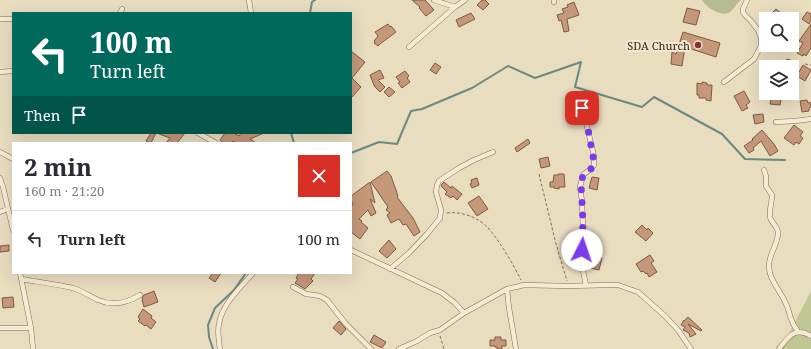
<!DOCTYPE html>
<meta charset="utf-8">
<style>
body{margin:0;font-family:"Noto Serif",serif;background:#f7f7f7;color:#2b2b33;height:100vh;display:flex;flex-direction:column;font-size:15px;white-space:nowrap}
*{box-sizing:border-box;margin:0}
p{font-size:13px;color:#7c7c81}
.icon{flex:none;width:22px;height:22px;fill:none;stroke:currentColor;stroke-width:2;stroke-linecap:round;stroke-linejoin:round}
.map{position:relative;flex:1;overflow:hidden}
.details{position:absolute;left:12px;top:142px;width:340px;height:132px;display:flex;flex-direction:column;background:#fff;border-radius:0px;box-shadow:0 4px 16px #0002}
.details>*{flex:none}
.hud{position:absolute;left:12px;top:12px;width:340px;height:122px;border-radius:0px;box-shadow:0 4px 16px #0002;background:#00695c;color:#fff;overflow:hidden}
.buttons{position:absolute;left:759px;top:12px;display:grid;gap:8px}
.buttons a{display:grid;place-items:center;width:40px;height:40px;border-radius:0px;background:#fff;box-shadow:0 4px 16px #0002;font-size:20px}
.pin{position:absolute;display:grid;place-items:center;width:34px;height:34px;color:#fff;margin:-17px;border-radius:8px;box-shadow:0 2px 6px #0006}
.me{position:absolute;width:44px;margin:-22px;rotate:4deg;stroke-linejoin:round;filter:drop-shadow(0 0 3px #0008)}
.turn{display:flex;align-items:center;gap:14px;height:84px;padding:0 12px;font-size:18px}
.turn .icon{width:52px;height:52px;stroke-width:2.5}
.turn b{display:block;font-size:28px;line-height:34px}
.then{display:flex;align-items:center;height:38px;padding:0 12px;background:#0003;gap:8px;font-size:15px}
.round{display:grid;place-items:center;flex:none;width:42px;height:42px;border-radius:0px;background:#f7f7f7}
.summary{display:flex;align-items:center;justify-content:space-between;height:68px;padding:0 12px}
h1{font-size:24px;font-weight:700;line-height:30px}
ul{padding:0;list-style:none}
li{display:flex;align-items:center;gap:12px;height:56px;padding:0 12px;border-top:1px solid #e1e1e2}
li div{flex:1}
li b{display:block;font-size:15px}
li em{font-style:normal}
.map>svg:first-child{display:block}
.green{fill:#c1c695}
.cemetery{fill:#b7bb94}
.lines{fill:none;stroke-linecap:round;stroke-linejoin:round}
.stream{stroke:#6b8981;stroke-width:2}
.building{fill:#c59879;stroke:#7e5942}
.street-casing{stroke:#816e5a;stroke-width:5.5}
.path{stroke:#816e5a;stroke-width:1;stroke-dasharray:3 2;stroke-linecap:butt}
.street{stroke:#f5ebd2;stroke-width:4.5}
.route{stroke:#7c3aed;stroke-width:7;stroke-dasharray:0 12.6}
.poi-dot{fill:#8b2f30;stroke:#f2e7cf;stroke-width:1.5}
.labels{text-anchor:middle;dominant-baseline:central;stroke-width:4;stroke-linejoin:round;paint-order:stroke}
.poi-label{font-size:11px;fill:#32271d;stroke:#f2e7cf;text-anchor:end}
</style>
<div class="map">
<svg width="811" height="349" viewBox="0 0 811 349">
<rect width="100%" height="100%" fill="#e9ddc0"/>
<path class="green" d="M811 291V349H781Z"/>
<path class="cemetery" d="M702 0H741C737 3 733 10 730 12 721 18 706 7 702 0Z"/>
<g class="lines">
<path class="stream" d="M310 13 312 2 315 0
M291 133 294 143
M351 153 379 142 397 144 411 111 422 109 472 88 508 66 535 78 581 62 575 87 642 107 654 97 722 134 745 159 785 160
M213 349 209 337 208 325 215 308 234 290 246 273"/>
</g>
<path class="building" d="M412 0H425L434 10 426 16 419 8 420 7Z
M482 0H485L489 4 483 10 477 5Z
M574 2 579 15 567 19 569 31 564 32 561 20 559 21 557 15 564 13 562 9 568 7 567 5Z
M687 8 700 11 696 25 683 22Z
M776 9 782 14 777 19 771 14Z
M807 12 811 14V21L809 24 802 19Z
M471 13 475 19 459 27 456 20Z
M388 24 390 27 391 26 396 32 380 44 378 46 374 43 375 42 374 41 378 36 375 32Z
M811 24V48L806 56 804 54 803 56 797 53 803 43 799 41Z
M683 32 720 43 716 57 685 47 682 66 671 64 672 52 676 54Z
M351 51 365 62 352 78 361 87 351 98Z
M787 59 793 61 792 64 793 65V67H779L774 66 775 61 786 63Z
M435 63 441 67 436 74 430 70Z
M803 65 811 70 805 81 792 73V71L799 72Z
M380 70 384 78 378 80 385 87 380 92 374 86V85L370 75Z
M405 71 409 76 407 78 410 82 402 88 398 83 400 82 396 77Z
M702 82 707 83V85H712L711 101 706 100V98H699V95H697V83L702 84Z
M389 87 395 92 389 97 384 92Z
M744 91 750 102 746 105 748 108 742 111 734 96Z
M772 93H782L780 105 770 104Z
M807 100 808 103 810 102 811 107 809 108V111L802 112 800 101Z
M594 105 596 112 590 115 588 106Z
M763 114 764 122 755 124 753 115Z
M794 125 803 132 800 136 803 138 799 144 796 142 794 145 784 138Z
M762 130 774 144 778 151 770 156 761 141 753 148 754 150 749 153 744 146 753 140 752 139Z
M151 133H156L151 143H150L146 141Z
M159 133H185L177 143H166L170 138 159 134Z
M225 133H234L239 136 241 133H264L250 139 256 143H237L233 141 231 143H224L220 140Z
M528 139 530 143 517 152 515 148Z
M548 157 550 166 541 168 539 159Z
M387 171 391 176 398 196 397 197 413 218 420 232 414 236 406 224 403 225 399 219 391 223 387 215 390 213 386 210 388 207 371 182Z
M558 174H564L565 187H559V189L554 188V187H550V182H553L554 175H558Z
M592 177 599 178 597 190 589 188Z
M477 178 479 185 472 188 470 184 472 183 471 180Z
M370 182 375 203 370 199 376 213 371 216 368 210 359 219 362 221 361 222 368 228 360 239 351 232V207L353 204 351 200V196Z
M444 182 451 188 452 186 462 194 457 200 453 196 451 198 445 194 447 192 441 186 442 184Z
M479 196 488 209 477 216 468 203Z
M642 225 647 230 648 228 653 233 646 241 635 232Z
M389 240 396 249 387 258 379 251Z
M9 245V251L0 252V246Z
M592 255 602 258 599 270 586 267 587 262H591Z
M650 255 654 261 651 263 657 272 649 277 647 273 646 274 643 271 641 272 636 264Z
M213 273H221L215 282 209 278Z
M299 273H315L311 279 313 281 305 289 295 283 298 279 296 278Z
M154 291 158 302 144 307 142 300H143L142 298 144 295Z
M13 297 14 307 3 308 2 298Z
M143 309 152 316 151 318 156 322 151 329 146 325 145 326 138 321 140 319 138 317Z
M688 317 702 330 701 331 688 324 696 334 690 337 689 333 683 330 685 327 681 325 684 320V321Z
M339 321 346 329 341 335 333 328Z
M374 335 386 342 382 348 370 342Z
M495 337H501V340H506V346H502V349H497V347H495V346H490V340H495Z"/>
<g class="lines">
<defs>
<path id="street" d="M249 0 251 13
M434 0 455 7
M554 0V2
M120 13 122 9
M0 19H13
M409 47 455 7 465 0
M0 72 13 71
M724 82 754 59 761 46V38L758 30 751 21 745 15 743 12V9L747 0
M574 94 584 114 594 156V165L592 168 583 175 580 187 582 201 583 231 581 256 582 266 586 285
M776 122 795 121 811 119
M198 133 216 143
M0 152 13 159
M764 170 766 176V186L772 195C772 202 769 210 770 217 771 223 778 226 778 233 778 244 769 254 769 265 768 279 781 291 786 304 789 309 789 315 792 321 793 325 796 328 798 332
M0 178 3 187 13 230
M0 212 8 209
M351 250 442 293 455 303 464 313
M390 269 409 253 427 234 440 218 441 210 436 192 437 185 439 181 459 168 474 160 493 152
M20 273 31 328 33 349
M21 279C38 282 56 284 73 288 82 291 90 296 98 300 112 306 127 303 140 295
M293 287 306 294 320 296 327 300 346 324 371 349
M507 289 509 308 516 349
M0 328H31
M220 349C219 341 217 332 219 324 222 304 240 288 253 273
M399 349 417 341 430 333 440 330 464 313 507 289 516 287 524 285 568 286 609 285H618L638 292 665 316 678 330 691 349
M779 349C788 337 795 326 811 336"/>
</defs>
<use href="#street" class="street-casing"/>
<path class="path" d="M805 64 811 65
M539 174 556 244 567 281
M447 213C462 211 480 218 489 229 501 243 513 264 521 280
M440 336 444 349"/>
<use href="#street" class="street"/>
</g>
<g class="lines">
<path class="route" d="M582 108 588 129 594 162 592 168 583 175 581 183 583 221 582 250"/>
</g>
<circle class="poi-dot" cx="698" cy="45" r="4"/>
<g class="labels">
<g class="poi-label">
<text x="690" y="45">SDA Church</text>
</g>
</g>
</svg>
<div class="buttons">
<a><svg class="icon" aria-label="search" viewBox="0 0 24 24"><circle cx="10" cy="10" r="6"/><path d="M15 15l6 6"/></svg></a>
<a><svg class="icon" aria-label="layers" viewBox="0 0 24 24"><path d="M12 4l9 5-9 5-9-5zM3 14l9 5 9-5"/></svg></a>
</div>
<div class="pin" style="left:582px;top:108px;background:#d93025"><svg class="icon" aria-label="arrive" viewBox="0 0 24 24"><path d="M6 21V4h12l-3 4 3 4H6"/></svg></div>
<svg class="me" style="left:582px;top:250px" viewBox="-20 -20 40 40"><circle r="19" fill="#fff"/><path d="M0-13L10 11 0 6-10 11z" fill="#7c3aed"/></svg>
<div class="hud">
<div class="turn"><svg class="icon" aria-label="left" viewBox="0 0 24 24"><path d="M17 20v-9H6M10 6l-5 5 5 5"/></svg><div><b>100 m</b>Turn left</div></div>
<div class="then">Then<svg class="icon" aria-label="arrive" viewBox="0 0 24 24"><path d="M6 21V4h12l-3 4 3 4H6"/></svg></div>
</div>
<section class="details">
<div class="summary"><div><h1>2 min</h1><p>160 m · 21:20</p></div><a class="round" style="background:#d93025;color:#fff"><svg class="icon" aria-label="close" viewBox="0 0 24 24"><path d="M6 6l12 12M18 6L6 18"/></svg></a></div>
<ul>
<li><svg class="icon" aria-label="left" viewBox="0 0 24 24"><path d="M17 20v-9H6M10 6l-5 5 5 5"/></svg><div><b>Turn left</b></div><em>100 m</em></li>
</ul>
</section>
</div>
